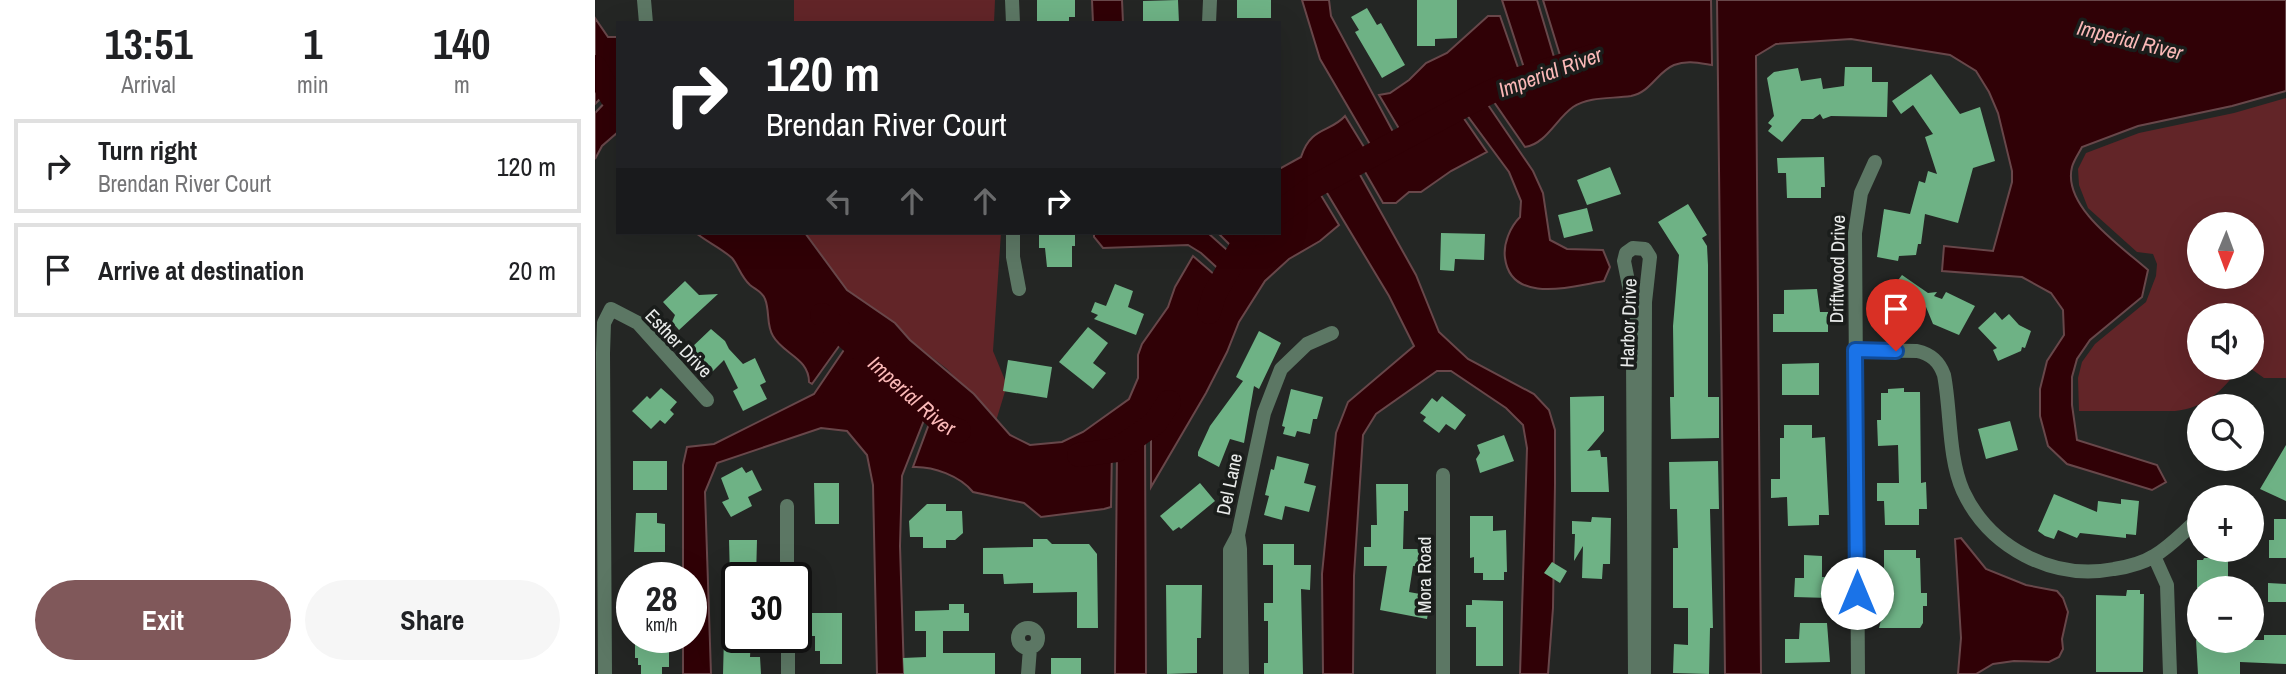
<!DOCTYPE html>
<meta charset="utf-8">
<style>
body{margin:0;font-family:"Archivo Narrow",sans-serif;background:#f6f6f6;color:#202124;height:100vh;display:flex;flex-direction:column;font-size:26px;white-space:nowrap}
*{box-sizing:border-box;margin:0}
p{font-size:23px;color:#757577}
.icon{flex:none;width:38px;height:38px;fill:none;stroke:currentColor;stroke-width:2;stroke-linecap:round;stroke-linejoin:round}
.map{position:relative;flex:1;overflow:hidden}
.details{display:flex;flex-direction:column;background:#fff;width:595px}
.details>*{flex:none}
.banner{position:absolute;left:21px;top:21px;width:665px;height:214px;border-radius:0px;box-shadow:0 7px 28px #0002;background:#202124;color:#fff;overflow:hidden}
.needle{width:46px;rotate:181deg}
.controls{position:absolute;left:1592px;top:212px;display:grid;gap:14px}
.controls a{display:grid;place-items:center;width:77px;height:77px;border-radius:50%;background:#fff;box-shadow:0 7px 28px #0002;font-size:35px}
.speed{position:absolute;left:21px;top:562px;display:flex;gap:14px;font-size:35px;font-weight:700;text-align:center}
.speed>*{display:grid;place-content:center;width:91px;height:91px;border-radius:50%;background:#fff;box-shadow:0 7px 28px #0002;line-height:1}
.speed small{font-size:18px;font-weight:400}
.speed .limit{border:4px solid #111;border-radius:10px;background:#fff;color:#111}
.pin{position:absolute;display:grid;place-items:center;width:60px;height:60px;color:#fff;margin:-72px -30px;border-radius:50% 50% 50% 0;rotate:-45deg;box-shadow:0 0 7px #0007}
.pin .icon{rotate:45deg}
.me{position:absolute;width:77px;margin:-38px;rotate:0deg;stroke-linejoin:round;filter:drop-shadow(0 0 5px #0008)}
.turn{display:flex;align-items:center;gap:24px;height:147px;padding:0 35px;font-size:32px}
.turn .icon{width:91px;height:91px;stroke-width:2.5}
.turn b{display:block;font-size:49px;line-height:60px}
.lanes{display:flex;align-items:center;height:66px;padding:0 35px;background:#0003;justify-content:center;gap:35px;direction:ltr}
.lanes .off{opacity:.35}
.eta{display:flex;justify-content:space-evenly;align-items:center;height:119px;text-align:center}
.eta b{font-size:42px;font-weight:700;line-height:49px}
.action{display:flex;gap:14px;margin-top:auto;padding:14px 35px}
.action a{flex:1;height:80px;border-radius:42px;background:#80585a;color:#fff;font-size:28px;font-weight:700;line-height:80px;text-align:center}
.action a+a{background:#f6f6f6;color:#202124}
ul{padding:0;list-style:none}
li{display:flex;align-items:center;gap:21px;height:94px;margin:0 14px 10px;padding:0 21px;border:4px solid #e0e0e0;border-radius:0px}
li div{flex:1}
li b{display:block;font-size:26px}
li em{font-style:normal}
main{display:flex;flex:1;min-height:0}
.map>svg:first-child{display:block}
.green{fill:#622528;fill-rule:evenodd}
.water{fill:#300106;stroke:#68474a;stroke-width:2}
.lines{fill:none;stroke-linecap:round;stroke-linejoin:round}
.river{stroke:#300106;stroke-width:24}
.building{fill:#6eb285}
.minor{stroke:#5c7764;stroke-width:14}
.route-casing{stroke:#114b97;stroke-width:18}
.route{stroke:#1a73e8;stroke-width:12}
.labels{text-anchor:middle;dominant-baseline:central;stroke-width:7;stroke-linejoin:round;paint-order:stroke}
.street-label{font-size:19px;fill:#e9ebea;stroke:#1a1d1b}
.water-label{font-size:21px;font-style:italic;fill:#fbb9b8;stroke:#1a1d1b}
</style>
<main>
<section class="details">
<div class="eta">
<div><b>13:51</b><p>Arrival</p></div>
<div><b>1</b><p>min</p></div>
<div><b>140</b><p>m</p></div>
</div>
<ul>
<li><svg class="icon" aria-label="right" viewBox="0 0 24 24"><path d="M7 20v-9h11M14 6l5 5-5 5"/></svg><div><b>Turn right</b><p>Brendan River Court</p></div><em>120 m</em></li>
<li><svg class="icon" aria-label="arrive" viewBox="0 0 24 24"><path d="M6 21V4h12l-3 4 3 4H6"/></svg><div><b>Arrive at destination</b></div><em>20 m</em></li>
</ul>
<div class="action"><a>Exit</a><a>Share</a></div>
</section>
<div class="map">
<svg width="1691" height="674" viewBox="0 0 1691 674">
<rect width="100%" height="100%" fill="#242624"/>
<path class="green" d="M199 0H400L399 23H199Z
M1691 98V378H1669L1655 368 1657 315H1605V368H1644C1628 391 1609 408 1580 411H1484L1483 378 1487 362 1500 344 1551 302 1561 276 1562 264 1558 254 1542 252 1493 208 1484 185 1483 169 1491 153 1544 133 1639 113ZM1657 224V276H1605V224Z
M210 233H406L398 351 412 385 401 421 352 369 315 340 300 323 252 290Z"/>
<path class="water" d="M497 0H527L528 23H498Z
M707 0H734L736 16 803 141 780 153 725 59Z
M907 0H942L962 67 932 77Z
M948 0H1116L1117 65C1104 63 1092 60 1079 65 1062 72 1056 92 1036 96 1017 99 995 96 978 107 961 119 951 144 930 147L892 92 884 90 864 101 861 107 892 152 856 171 826 192H814L801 203H788L762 158H756L723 177 720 182 721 187 744 225 725 241 694 259 670 281 644 322 632 352 611 393 556 487V430L554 425H547L519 444 517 447 516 507 509 509 446 517 429 503 378 492C365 476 338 466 318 467L338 413V406L255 334 252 335 217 384 214 382C214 358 188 354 178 336 171 325 175 311 170 299 167 291 161 290 155 285 146 277 143 265 137 258 126 248 112 242 101 233H210L252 290 300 323 315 340 379 394 415 435 435 445 467 442 488 432 534 399 543 378V355L547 344 573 307 580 287 598 256 628 282H632L646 262V256L623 233H684V169L706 157C716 126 735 133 750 116L777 160 782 159 806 146 809 143V137L784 95 795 93 814 80 831 63 852 53 893 16H905L928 82 933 83 967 71 968 65Z
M1122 0H1691V91L1637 106 1543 126 1487 147C1484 153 1479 160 1477 167 1467 207 1527 247 1553 270L1547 297 1495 340 1482 359 1477 377V405L1482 440 1562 465 1571 482 1557 490 1472 464 1453 446 1445 416V389L1452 361 1469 335 1468 310 1456 293 1427 277 1347 271 1349 246 1398 251 1417 182V171L1403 113 1394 92 1381 71 1355 55 1256 39 1181 44 1161 56 1166 674H1130Z
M0 18 13 37H23V94L15 89 0 104Z
M16 96 23 103V132L7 146 0 159V113Z
M887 96 938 171 948 193 955 240 972 249 1008 250 1015 267 1009 281C978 286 916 305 910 258 908 244 915 227 925 217L926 201 914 172 866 107Z
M759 164 821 275 844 332 873 359 939 394 954 410 960 430V484L958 608 953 674H925L932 448 928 425 911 408 856 371H842L781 414 768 435 759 576 758 674H728L727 574 741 433 753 402 819 346 794 296 726 183Z
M499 233H613L641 258 630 275 606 253 593 245 508 248 499 237Z
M255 341 333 410 307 476 305 546 309 674H282L278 485 272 455 252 431 226 428 122 463 110 492 116 674H88V637H96V578L88 577V465L92 447 119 444 219 394Z
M550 430 551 674H520L522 450Z
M1366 538 1391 569 1431 585 1462 591 1468 598 1473 612 1467 639 1468 649 1464 657 1454 662 1419 661 1398 664 1381 674H1363L1366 638 1360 539Z"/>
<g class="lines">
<g class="river">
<path d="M0 67 16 96 23 103"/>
<path d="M684 213 718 187 887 96 921 80 998 56"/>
<path d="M614 312 619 295 652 237 658 233"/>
<path id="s1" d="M227 315 351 426 364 431"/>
<path d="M484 455 522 450 560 423 574 402"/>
</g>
</g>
<path class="building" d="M442 0H480V17H474V23H442Z
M583 0 584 23H548V1Z
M642 0H676V18H642Z
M822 0H862V38L840 39V46H822Z
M772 8 782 25 786 23 810 65 787 78 760 32 764 30 756 17Z
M1250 67H1277V82H1293L1292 117 1236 116 1228 119 1225 114 1218 119H1207L1187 142 1173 131 1177 126 1173 123 1179 116 1172 78 1179 72 1203 68 1206 81 1226 78 1228 89 1249 86Z
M1336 74 1365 114 1385 107 1400 161 1378 168 1363 223 1330 214 1326 244H1323L1321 255 1304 256 1303 261 1282 257 1289 209 1315 214 1324 181 1330 183 1333 171 1342 174 1330 137 1338 134 1318 105 1306 114 1297 101Z
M1229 157 1230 187H1226V198H1192L1191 173H1183L1182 158Z
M1015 167 1026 194 992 205 982 180Z
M1093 204 1112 235 1107 238 1112 246 1113 265V397H1124V438L1076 439 1075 397H1079L1078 326 1084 255 1063 222Z
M992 208 998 231 969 238 963 215Z
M444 233H480V246H477V267H452L450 248H444Z
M846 233 890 234 889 260 860 259 859 271 845 270Z
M1307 275 1333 293 1342 292 1339 296 1347 299 1351 292 1380 306 1364 335 1338 324 1331 307 1319 323 1302 310 1298 317 1283 306Z
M90 281 104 295 123 294 84 330 77 322 80 315 68 302Z
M520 284 538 291 533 307 549 314 541 335 499 319 503 315 496 312 500 302 511 306Z
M1222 289 1225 312H1233V332H1178V314H1189V290Z
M1400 312 1407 320 1414 314 1424 325 1436 331 1430 348 1427 347 1426 351 1403 361 1398 350 1402 348 1383 328Z
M493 327 513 343 498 363 511 373 498 389 464 362Z
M116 329 130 341 134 349 148 364 160 358 171 382 165 385 172 399 148 411 138 391 143 388 129 360 117 372 95 349Z
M664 331 686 343 664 389 659 386 649 443 635 439 624 467 603 456V452L615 426 648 381 641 377Z
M413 360 457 367 452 398 408 391Z
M1224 363V395H1187V364Z
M66 388 82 402 75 410 79 414 70 424 65 420 56 429 37 411 52 396 55 399Z
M1309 388V392H1325L1326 483 1331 482 1332 509H1324V525H1290L1289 501H1282V483H1304L1303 445 1283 446 1282 420H1286V393H1293V389Z
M696 389 728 397 722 419H718L715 434 702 431 700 437 688 434 690 427 687 426Z
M847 396 871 415 860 430 851 424 844 433 828 421 831 417 825 413 837 398 842 402Z
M1009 396V431L992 451 1005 450 1006 457H1012L1014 492H976L975 397Z
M1415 421 1423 450 1391 459 1383 429Z
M1189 425H1217V438L1230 437 1234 515H1224V525L1193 526 1192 497 1176 498V479H1185V438H1189Z
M909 435 919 461 885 473 881 459 885 453 882 445Z
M1691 445V501L1665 489Z
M682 456 714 464 709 483 721 486 714 512 690 506 687 520 669 515 674 496 670 495 676 469 679 470Z
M38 461H72V490H38Z
M1123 461 1124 509H1115L1118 628H1115L1114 674 1078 673 1079 644 1093 645V608H1078V548H1083L1082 509H1075L1074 462Z
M147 467 151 473 157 470 167 490 153 497 157 506 136 517 127 502 134 499 126 478Z
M219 483H244V524H220Z
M605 483 620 501 586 529 584 527 578 531 565 516Z
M781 484H813V511H809L808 549H829V566H818L814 592 836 596 832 619 785 610 792 566H769V547H776V525H782Z
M1459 494 1502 512 1503 501 1526 504V499L1544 501 1541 535 1531 534V538L1485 533 1482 538 1463 530 1459 539 1450 536 1443 531Z
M332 504H351V511H367L368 533 360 540H351V548H328V537H315L314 521Z
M41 513H62V523L70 524V552H39Z
M875 516H898V531L911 530 912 572H909V580H888V573H879V557L875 558Z
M997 517 1016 518 1015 564H1008L1007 579 987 578 988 546 979 561 980 534H977V521L996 522Z
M1679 519H1691V558H1674V540H1679Z
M438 539H452L457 544H494L502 554 503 628H482V592L438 593V583L409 584 408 574H388V548L438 547Z
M134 540H162L161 578H135Z
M668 544H699V565H716L715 590 706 589 708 674H669V663H673V621H669V603H678V565H668Z
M1289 550H1321V558H1325L1326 593H1332V606H1328V623L1325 628H1284L1289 608H1285V590H1289Z
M1209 555 1227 556V577H1234V598L1199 597 1200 578H1209Z
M1609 558H1633V588H1602V560H1608Z
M957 562 972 571 965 583 949 573Z
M1673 583 1691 584V602H1673Z
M571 585H607L606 638H602V673L572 674Z
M1532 590H1545V594H1549L1548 672H1501V595L1531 596Z
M130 600H142V637H156L155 657H165L166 674H128Z
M877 600 908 601V666H881V627H871V605H877Z
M354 604H369V613H374V631H348V653H400V674H309L308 658 331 657V631H320V611L354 610Z
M216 613H247V664H225V651H220V636H216Z
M1205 623H1232L1235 662 1190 663V639H1204Z
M1669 635H1691V664L1645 662V674H1603L1601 640H1669Z
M40 639H66V652H74V667H67V674H46V665H43V658H40Z
M456 658H486V674H456Z"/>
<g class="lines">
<path class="minor" d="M49 0 51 23
M417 0 418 23
M614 23 615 0
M418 233V257L424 289
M1260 350 1322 351C1336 354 1344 361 1349 375 1356 411 1353 457 1368 491 1394 547 1457 581 1519 569 1532 567 1548 563 1559 556 1576 546 1590 530 1605 518
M192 506V578
M1559 556 1572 585 1575 674
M423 638a10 10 0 1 1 20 0a10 10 0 1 1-20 0Z
M193 637V674
M10 674 8 353 9 323 16 309 43 323 112 400
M433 674 435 648
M635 674V550L643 535
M647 674 645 549 643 535 669 413 686 369 712 344 737 333
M848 674V475
M1040 674 1038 360 1036 296 1029 261 1031 253 1038 248 1050 249 1055 257 1050 302 1049 674
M1263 674 1260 233 1266 193 1280 162"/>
</g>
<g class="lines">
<defs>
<path id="route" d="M1262 593 1260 350 1301 351"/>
</defs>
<use href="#route" class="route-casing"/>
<use href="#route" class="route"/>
</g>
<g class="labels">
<g class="street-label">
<text transform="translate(1242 269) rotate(-89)">Driftwood Drive</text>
<text transform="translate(1033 323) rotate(-88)">Harbor Drive</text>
<text transform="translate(84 343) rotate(46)">Esther Drive</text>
<text transform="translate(634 484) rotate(-78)">Del Lane</text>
<text transform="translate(829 575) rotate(-90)">Mora Road</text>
</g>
<g class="water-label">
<text transform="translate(1535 40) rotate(14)">Imperial River</text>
<text transform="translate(955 72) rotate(-20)">Imperial River</text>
<text stroke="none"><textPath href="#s1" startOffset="121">Imperial River</textPath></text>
</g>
</g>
</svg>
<div class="controls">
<a><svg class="needle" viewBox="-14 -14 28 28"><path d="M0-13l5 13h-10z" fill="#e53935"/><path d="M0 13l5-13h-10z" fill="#757577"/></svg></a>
<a><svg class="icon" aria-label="sound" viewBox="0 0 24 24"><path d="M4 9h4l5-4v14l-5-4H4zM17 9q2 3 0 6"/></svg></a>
<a><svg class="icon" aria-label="search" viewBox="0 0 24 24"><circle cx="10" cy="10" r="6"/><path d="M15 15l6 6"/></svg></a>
<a>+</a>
<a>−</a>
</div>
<div class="speed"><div>28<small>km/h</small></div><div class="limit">30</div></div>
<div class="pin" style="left:1301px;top:351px;background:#d93025"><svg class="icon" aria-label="arrive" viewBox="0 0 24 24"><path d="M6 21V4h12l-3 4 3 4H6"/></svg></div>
<svg class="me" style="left:1262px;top:593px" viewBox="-20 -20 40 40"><circle r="19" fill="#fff"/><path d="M0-13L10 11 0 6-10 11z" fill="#1a73e8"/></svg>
<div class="banner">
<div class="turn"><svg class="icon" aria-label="right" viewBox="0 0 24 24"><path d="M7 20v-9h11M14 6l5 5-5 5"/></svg><div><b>120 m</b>Brendan River Court</div></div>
<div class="lanes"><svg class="icon off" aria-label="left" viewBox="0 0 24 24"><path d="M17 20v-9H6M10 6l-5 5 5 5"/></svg><svg class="icon off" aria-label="ahead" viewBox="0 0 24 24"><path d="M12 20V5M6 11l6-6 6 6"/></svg><svg class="icon off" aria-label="ahead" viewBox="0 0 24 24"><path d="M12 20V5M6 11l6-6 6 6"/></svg><svg class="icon" aria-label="right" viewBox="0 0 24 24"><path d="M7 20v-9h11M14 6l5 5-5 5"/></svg></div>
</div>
</div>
</main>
